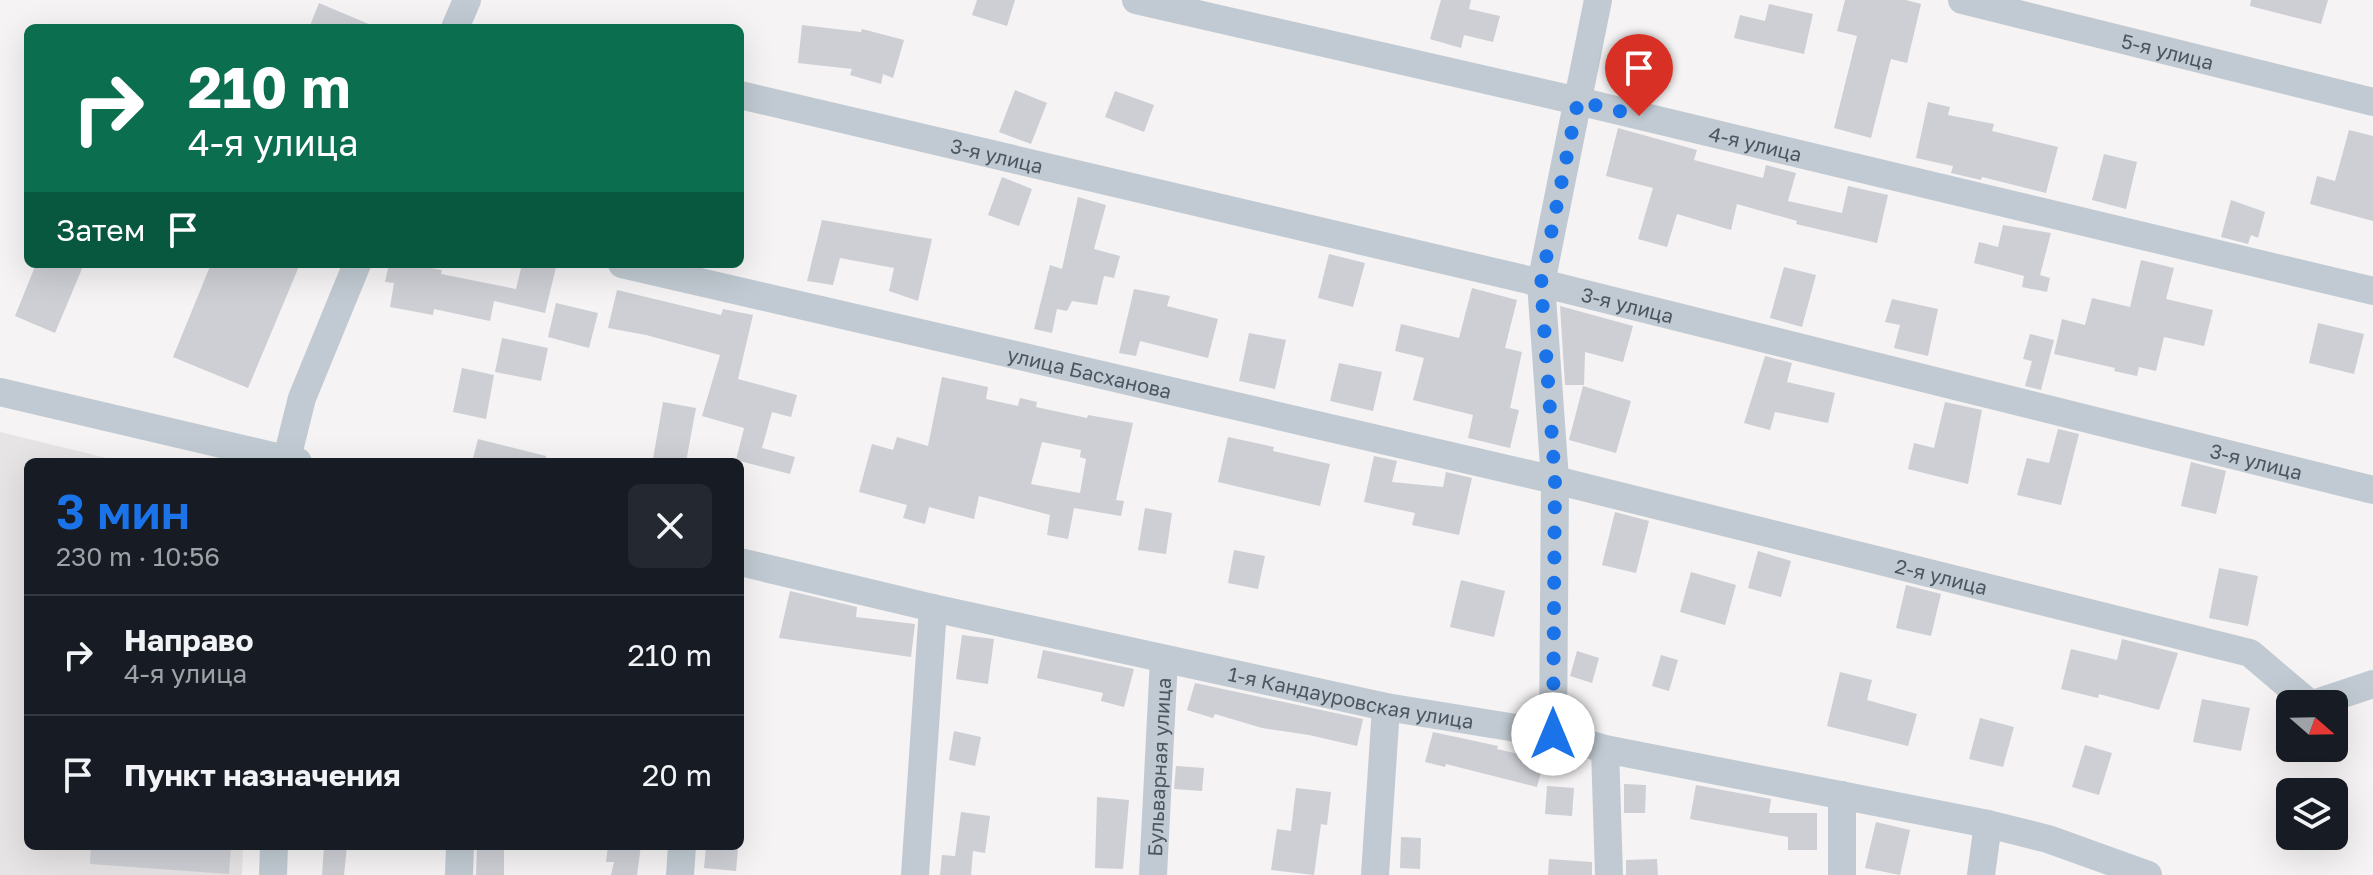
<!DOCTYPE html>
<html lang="ru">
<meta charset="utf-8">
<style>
body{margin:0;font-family:"Golos Text",sans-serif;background:#242831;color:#f1f3f6;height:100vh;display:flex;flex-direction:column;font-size:30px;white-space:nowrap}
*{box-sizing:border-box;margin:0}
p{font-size:26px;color:#9ea1a6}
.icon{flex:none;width:44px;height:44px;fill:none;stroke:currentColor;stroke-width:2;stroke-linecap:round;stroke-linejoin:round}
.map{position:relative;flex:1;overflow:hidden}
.sheet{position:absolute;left:24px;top:458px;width:720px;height:392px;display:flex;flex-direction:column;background:#171b24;border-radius:12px;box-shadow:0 8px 32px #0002}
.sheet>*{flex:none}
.top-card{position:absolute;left:24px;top:24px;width:720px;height:244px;border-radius:12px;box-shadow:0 8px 32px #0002;background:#0b6e4f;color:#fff;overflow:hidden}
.needle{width:52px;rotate:110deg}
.controls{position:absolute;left:2276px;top:690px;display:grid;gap:16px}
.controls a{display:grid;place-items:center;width:72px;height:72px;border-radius:12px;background:#171b24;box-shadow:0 8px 32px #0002;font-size:40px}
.pin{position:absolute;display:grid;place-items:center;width:68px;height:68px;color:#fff;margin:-82px -34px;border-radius:50% 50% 50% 0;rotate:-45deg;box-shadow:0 0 8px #0007}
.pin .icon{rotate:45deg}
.me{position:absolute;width:88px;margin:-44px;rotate:0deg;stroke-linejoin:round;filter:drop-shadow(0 0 6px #0008)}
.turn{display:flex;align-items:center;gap:28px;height:168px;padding:0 32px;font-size:36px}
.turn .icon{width:104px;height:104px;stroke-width:2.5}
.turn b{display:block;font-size:56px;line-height:68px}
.then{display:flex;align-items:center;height:76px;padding:0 32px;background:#0003;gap:16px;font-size:30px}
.round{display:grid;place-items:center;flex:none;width:84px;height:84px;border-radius:12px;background:#242831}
.overview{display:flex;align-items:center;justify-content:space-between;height:136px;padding:0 32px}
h1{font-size:48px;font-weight:600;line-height:60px;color:#1a73e8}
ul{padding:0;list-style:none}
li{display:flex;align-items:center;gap:24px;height:120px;padding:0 32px;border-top:2px solid #363941}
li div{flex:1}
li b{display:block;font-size:30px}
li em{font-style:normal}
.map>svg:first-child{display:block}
.education{fill:#e6e4e5}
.building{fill:#cdcfd5;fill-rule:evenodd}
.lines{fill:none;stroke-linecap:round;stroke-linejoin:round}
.minor{stroke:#c1cad2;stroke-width:28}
.route{stroke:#1a73e8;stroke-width:14;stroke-dasharray:0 25.2}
.labels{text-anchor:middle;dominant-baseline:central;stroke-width:8;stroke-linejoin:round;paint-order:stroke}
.street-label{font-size:20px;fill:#4a5661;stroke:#fff}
</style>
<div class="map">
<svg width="2373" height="875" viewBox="0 0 2373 875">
<rect width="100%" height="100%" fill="#f5f3f3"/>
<path class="education" d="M0 432 123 462H28V846H243L242 875H0Z"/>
<path class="building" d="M977 0H1015L1007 26 972 15Z
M1441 0H1471L1469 9 1500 16 1493 42 1464 35 1461 48 1430 39Z
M1845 0H1906L1921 4 1907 63 1891 59 1871 138 1834 128 1857 36 1837 31Z
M2251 0H2328L2321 24 2250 6Z
M319 3 378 28H309Z
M1769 4 1813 14 1804 54 1734 38 1740 15 1765 21Z
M802 25 861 32 862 29 904 40 893 78 883 74 881 84 850 75 852 69 798 63Z
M1015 90 1047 103 1031 144 999 132Z
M1115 91 1154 105 1144 132 1105 117Z
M1928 102 1950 107 1948 115 1994 124 1992 131 2058 147 2046 193 1982 177 1981 180 1951 173 1953 166 1916 158Z
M1618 128 1697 150 1694 160 1763 178 1766 165 1796 173 1788 201 1842 213 1848 186 1888 195 1877 243 1796 224 1797 221 1737 204 1731 230 1677 214 1667 247 1638 239 1653 188 1606 176Z
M2349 130 2373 136V221L2310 204 2317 176 2335 181Z
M2104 154 2137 162 2126 209 2092 200Z
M1002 177 1032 189 1019 226 988 215Z
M1078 197 1106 205 1094 249 1120 256 1114 278 1104 276 1097 305 1072 301 1067 311 1057 309 1052 333 1034 329 1050 265 1062 269Z
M2231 200 2265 212 2258 238 2251 235 2248 244 2221 237Z
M822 220 932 239 918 301 889 291 894 268 840 258 833 285 807 281Z
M2003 225 2051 233 2040 275 2050 278 2047 292 2022 287 2024 276 1974 263 1979 242 1998 247Z
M1329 254 1365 263 1353 307 1318 298Z
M2141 260 2174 268 2166 299 2213 310 2204 346 2164 337 2156 371 2139 367 2137 376 2114 371 2115 368 2054 354 2062 319 2085 325 2092 298 2130 307Z
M36 264H84L55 333 15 316Z
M211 264H300L248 388 173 357Z
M389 264H409L442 270 441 274 516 289 522 264 556 267 545 313 494 301 490 321 434 309 433 315 390 307 394 283 385 282Z
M1784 267 1816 275 1802 327 1770 318Z
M1472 288 1517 300 1505 348 1522 352 1510 408 1519 410 1510 448 1468 438 1473 415 1413 400 1424 358 1395 351 1401 324 1459 338Z
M1134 289 1170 296 1167 306 1218 319 1208 358 1140 341 1136 356 1119 353Z
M617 290 721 315 723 309 753 315 738 379 797 395 791 417 772 412 762 448 795 457 790 474 736 460 744 428 702 416 720 355 646 335 608 328Z
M1892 299 1938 309 1928 356 1894 348 1900 325 1885 322Z
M556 303 598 313 589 348 548 337Z
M1560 306 1633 326 1623 362 1585 352 1584 385H1565Z
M2318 323 2364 334 2354 374 2309 363Z
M1249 333 1286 340 1275 389 1239 381Z
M2030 334 2054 340 2041 390 2025 386 2032 361 2023 359Z
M502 338 548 348 541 381 495 372Z
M1765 356 1792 363 1787 382 1835 393 1828 423 1775 412 1770 430 1744 423Z
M1339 363 1382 372 1373 411 1330 401Z
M462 368 494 375 486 419 453 412Z
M942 377 988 387 986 399 1018 406 1020 398 1037 402 1036 407 1087 418 1088 415 1133 423 1116 500 1124 501 1121 516 1074 508 1068 539 1047 535 1050 515 979 496 974 519 929 507 925 524 903 518 907 505 859 492 872 444 893 450 897 437 928 446ZM1042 442 1081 450 1080 457 1086 459 1080 493 1031 484Z
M1583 386 1631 401 1616 453 1569 440Z
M663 402 696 408 686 462 653 459Z
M1945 402 1982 410 1968 484 1908 469 1914 443 1934 448Z
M2058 429 2079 434 2061 505 2017 495 2027 458 2049 463Z
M1228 437 1274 447 1273 451 1330 464 1320 506 1218 482Z
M478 439 546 456V462H472Z
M1374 456 1397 461 1392 482 1443 487 1446 472 1472 478 1459 535 1412 525 1415 513 1364 502Z
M2191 462 2226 471 2216 514 2181 506Z
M1145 508 1172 513 1166 554 1138 550Z
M1615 512 1649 521 1636 573 1602 565Z
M1234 550 1265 556 1258 589 1228 583Z
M1758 551 1791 561 1781 597 1748 588Z
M2219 568 2258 576 2248 626 2209 618Z
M1691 572 1736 585 1725 625 1680 612Z
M1461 580 1505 591 1494 637 1450 627Z
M1906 585 1941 594 1931 636 1896 628Z
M790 591 857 607 856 617 915 624 911 657 779 638Z
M962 635 994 639 988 684 956 679Z
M2122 639 2178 653 2159 710 2099 694 2098 698 2061 689 2071 649 2117 660Z
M1043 650 1134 669 1124 707 1101 701 1103 693 1037 678Z
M1577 651 1599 658 1592 683 1570 676Z
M1661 655 1678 660 1669 691 1652 686Z
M1840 672 1872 680 1867 700 1917 714 1908 746 1827 726Z
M1195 683 1363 719 1357 746 1309 735 1262 728 1215 714 1213 718 1187 710Z
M2202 699 2250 708 2241 751 2193 742Z
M1980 718 2014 727 2003 767 1969 759Z
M954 731 981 737 975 766 949 760Z
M1433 732 1498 746 1497 749 1544 760 1537 787 1446 764 1445 767 1425 762Z
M2085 745 2112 753 2099 795 2072 787Z
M1176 766 1204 768 1202 791 1174 789Z
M1624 784 1646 785 1645 813H1624Z
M1696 785 1771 799 1769 813H1817V850H1788V837L1690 819Z
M1547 786 1574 788 1572 816 1545 814Z
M1296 788 1331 792 1327 825 1321 824 1314 875 1271 870 1277 829 1291 831Z
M1097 797 1129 800 1123 869 1095 868Z
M961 812 990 816 985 853 973 851 971 875H940L942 855 955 856Z
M1876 822 1910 830 1900 875 1865 868Z
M1401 837 1421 838 1420 869 1400 868Z
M91 846H231L229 874 90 864Z
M324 846H347L344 875H322Z
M477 846H504V875H476Z
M608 846H641L637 875H611L614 862H606Z
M706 846 738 848 736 871 704 868Z
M1549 859 1592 862V875H1548Z
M1657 859 1658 875H1626V860Z"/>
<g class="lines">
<g class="minor">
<path id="s1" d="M1136 0 1578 101 2373 291"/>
<path id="s2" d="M1962 0 2373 102"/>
<path d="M455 28 467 0"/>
<path id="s3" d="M740 95 1541 283 2373 490"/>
<path id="s4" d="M622 264 1555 480 2250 653 2310 704"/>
<path d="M0 392 298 462"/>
<path d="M286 462 302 398 357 264"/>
<path id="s5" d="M740 562 933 608 1386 707 1553 734 1605 749 1988 824 2048 839 2148 875"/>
<path d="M2313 704 2373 684"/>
<path d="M1553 734 1555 480 1541 283 1598 0"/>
<path d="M1605 749 1609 875"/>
<path d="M273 875 274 846"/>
<path d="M459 875 460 846"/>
<path d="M680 875 682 846"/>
<path d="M915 875 933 608"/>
<path id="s6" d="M1153 875 1164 659"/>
<path d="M1375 875 1386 707"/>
<path d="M1842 875V795"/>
<path d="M1981 875 1988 824"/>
</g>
</g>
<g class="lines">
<path class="route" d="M1553 734 1555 480 1541 283 1578 101 1639 116"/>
</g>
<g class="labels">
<g class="street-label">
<text stroke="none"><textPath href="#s2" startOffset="212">5-я улица</textPath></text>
<text stroke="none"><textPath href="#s1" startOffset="636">4-я улица</textPath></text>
<text stroke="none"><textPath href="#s3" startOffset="264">3-я улица</textPath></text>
<text stroke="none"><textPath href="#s3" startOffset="912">3-я улица</textPath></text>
<text stroke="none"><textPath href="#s4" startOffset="480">улица Басханова</textPath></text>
<text stroke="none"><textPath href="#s3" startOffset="1560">3-я улица</textPath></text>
<text stroke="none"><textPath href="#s4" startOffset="1356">2-я улица</textPath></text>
<text stroke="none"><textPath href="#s5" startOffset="626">1-я Кандауровская улица</textPath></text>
<text stroke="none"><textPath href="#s6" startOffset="108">Бульварная улица</textPath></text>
</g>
</g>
</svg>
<div class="controls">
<a><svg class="needle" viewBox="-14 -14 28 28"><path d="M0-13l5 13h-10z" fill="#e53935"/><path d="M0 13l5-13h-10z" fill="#9ea1a6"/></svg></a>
<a><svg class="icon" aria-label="layers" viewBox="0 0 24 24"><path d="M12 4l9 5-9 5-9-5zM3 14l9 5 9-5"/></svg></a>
</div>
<div class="pin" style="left:1639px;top:116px;background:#d93025"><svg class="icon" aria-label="arrive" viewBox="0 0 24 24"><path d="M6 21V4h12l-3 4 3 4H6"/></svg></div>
<svg class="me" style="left:1553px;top:734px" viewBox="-20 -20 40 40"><circle r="19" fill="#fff"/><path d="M0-13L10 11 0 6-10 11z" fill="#1a73e8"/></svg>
<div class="top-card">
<div class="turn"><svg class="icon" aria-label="right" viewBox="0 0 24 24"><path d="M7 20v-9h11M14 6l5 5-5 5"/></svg><div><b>210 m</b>4-я улица</div></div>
<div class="then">Затем<svg class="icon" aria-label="arrive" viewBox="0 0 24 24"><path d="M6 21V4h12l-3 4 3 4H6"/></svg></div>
</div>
<section class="sheet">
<div class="overview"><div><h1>3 мин</h1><p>230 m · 10:56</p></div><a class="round"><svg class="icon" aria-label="close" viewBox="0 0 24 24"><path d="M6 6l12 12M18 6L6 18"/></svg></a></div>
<ul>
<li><svg class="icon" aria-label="right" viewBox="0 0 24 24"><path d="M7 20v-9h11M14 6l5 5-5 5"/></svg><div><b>Направо</b><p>4-я улица</p></div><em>210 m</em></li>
<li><svg class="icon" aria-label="arrive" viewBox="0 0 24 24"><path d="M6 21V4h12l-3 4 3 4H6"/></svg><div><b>Пункт назначения</b></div><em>20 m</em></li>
</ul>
</section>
</div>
